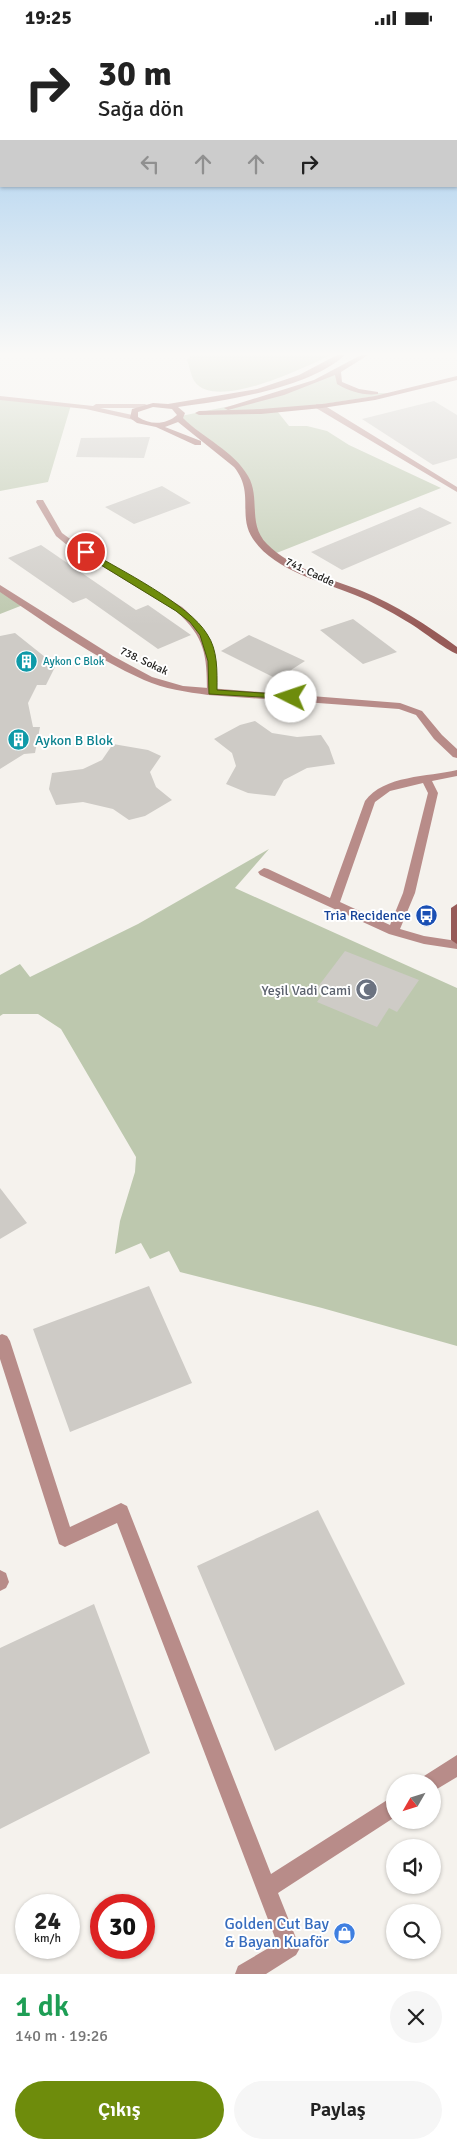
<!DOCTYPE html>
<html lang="tr">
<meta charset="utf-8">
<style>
body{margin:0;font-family:Signika,sans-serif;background:#f6f6f6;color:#222;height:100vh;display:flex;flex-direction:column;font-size:19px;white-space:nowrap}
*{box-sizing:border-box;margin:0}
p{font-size:16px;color:#767676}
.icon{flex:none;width:28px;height:28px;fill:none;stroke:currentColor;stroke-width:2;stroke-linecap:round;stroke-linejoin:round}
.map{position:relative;height:1939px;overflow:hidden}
.sheet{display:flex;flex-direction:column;background:#fff;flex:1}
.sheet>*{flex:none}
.top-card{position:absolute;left:0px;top:0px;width:458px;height:152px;box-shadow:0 1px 4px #0004;background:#fff;color:#222;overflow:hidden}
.needle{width:32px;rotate:231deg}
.controls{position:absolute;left:386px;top:1739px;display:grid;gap:10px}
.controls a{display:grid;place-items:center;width:55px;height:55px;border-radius:50%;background:#fff;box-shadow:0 1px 4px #0004;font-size:25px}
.speed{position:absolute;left:15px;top:1859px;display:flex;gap:10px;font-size:25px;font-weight:700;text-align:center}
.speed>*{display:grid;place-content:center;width:65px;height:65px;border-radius:50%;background:#fff;box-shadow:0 1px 4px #0004;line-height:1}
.speed small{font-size:12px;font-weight:400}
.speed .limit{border:8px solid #d22;background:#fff;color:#111}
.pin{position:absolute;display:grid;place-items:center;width:42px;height:42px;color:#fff;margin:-21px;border:2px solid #fff;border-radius:50%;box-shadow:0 1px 5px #0007}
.me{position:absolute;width:55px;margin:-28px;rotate:274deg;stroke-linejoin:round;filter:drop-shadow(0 0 4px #0008)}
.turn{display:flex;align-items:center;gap:18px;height:105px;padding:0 15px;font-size:22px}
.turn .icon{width:65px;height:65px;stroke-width:2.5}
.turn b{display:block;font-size:35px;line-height:42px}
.lanes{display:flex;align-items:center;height:48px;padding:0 15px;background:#0003;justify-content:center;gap:25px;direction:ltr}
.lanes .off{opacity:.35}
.round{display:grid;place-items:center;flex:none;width:52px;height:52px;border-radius:26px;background:#f6f6f6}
.summary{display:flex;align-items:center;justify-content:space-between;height:85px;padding:0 15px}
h1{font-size:30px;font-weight:600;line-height:38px;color:#1e9e55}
.primary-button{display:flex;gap:10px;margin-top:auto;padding:10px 15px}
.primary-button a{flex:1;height:58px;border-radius:30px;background:#6e8c0c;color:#fff;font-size:20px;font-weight:600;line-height:58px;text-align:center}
.primary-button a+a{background:#f6f6f6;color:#222}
.status{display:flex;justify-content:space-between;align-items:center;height:35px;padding:0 25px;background:#fff;direction:ltr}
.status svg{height:14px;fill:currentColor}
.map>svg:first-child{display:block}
.green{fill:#bdc8ae}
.building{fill:#cecbc6}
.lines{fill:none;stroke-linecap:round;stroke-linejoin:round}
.lane{fill:#b88c89;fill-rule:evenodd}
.street{fill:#b88c89;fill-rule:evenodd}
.secondary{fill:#975b58;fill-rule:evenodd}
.route{fill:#6e8c0c;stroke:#485b08}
.labels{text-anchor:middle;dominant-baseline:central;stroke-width:4;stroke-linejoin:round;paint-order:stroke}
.far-street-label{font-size:11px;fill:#232220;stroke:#fff}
.far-culture-label{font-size:11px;fill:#0d838f;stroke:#fff;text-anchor:start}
.culture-label{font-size:14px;fill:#0d838f;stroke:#fff;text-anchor:start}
.transit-label{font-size:14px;fill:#164399;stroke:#fff;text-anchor:end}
.worship-label{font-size:14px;fill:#5b616d;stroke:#fff;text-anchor:end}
.near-shop-label{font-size:16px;fill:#366cbe;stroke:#fff;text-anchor:end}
</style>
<div class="status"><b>19:25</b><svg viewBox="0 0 49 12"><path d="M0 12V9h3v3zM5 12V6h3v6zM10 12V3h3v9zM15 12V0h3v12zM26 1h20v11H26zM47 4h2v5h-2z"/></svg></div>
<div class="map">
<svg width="457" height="1939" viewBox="0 0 457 1939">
<rect width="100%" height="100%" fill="#f5f2ed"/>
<path class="green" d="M192 320H331C305 332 217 376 195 347 191 342 190 332 187 325Z
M338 337 337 343 346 353 373 358H396L277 376 289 391H307L327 396 349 410 441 453 274 519 254 497 242 437 187 393 181 381 260 365Z
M0 363 71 370 48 447 0 456Z
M0 553 23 570 0 579Z
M269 814 235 853 457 953V1311L322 1273 180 1237 169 1216 150 1224 141 1208 115 1219 120 1186 135 1137 136 1122 61 994 38 979H3L0 981V940L20 929 30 942 138 889Z"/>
<path class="building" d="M434 366 457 380V423L433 430 362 384Z
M150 402 144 423 76 422 81 403Z
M162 451 191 468 134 489 105 472Z
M420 472 452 488 342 535 311 517Z
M41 510 136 575 148 570 191 600 158 614 86 563 73 568 8 523Z
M353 584 397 617 363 629 320 595Z
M15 598 45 622 58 626 46 650H37L28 668 33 692H40L35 718 24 719 0 734V601Z
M249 600 305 626 277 644 221 616Z
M255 686 272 698 297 702 321 700 329 712 335 729 307 733 284 745 275 761 248 758 226 749 236 731 232 718 214 704 240 690Z
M113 709 148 715 161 721 150 737 156 752 172 765 145 781 129 785 113 774 83 767 56 770 49 754 52 738 83 734 102 725Z
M345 916 419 945 397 977 389 973 377 992 317 967 325 956 317 953Z
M0 1153 27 1188 0 1204Z
M149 1251 192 1348 70 1397 33 1294Z
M318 1475 405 1649 275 1716 197 1531Z
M94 1569 150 1718 0 1794V1613Z"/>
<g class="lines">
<path class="lane" d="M316 369H322L457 452V457L316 373Z
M37 465H43L62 498 73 506 182 572C204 591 215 610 217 640 217 646 218 653 215 659L212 660 207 657C207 620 205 602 176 576L67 510 56 501 36 467Z
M457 735V741L432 746 438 758 415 858 400 894 424 901 457 906V914L424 909 389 899 260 840 258 837 264 833 268 834 330 863 365 766C384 740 428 742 457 735ZM423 748 428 758 403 858 390 890 340 867 375 767 390 756Z
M2 1299 7 1301 10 1306 70 1492 121 1468 127 1471 271 1839 395 1760V1782L278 1858 300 1913 296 1920 266 1939H235L238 1931 277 1908 117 1488 65 1512 59 1509 0 1324V1300Z
M457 1720V1742L432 1757V1748H421L424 1741Z"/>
<path class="street" d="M0 361 93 371 96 369H145L149 371 145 373H100L137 381 138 383 134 385 86 374 0 365Z
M0 550 113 621 152 642 183 651 400 668 422 676 442 700 457 714V723L453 722 434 704 416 680 399 674 208 660C187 657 164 654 144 645 93 622 46 588 0 557Z
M0 1535 6 1538 9 1547 6 1553 0 1556Z"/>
<path class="secondary" d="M337 320H345C309 353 226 366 178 372L185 378 183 383C203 403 234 416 248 441 261 463 247 489 267 509 292 534 329 543 362 556 396 570 427 590 457 612V619C446 615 419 593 406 586 390 576 373 567 355 560 321 546 275 536 253 504 237 480 255 458 234 432L178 387 165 392 201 406V410H195L156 392 137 388 130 383 132 374 153 368 168 369 257 354 299 340ZM153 372 172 374 177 380C166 390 150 390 138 382V377Z
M361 320H368L341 337 342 347 359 354 378 357V359C364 361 349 356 337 349L335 340 284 360 228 375 224 373 314 345Z
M457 341V345L375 365 322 373 261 379 199 380 195 378 199 376 261 374 322 369 375 361Z
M457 869V909L451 905V873Z"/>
</g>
<linearGradient id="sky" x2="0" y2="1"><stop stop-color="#90c2ec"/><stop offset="0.54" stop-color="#faf9f7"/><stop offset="1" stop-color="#faf9f7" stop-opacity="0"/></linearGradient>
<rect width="457" height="591" fill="url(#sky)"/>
<path class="route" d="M83 516H88C119 534 190 570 207 599 218 615 217 636 217 655L291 660 295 661V664L209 659 208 626 200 600 190 587 176 576 83 519Z"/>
<defs>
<symbol id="building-disc" viewBox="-11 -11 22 22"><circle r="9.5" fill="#0f9aa8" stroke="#fff"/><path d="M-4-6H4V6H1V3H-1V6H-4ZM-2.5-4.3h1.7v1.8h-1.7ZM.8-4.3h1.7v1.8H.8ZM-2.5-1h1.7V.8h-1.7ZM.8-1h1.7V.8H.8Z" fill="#fff"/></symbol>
<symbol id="bus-disc" viewBox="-11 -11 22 22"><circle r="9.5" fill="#1a4fb4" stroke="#fff"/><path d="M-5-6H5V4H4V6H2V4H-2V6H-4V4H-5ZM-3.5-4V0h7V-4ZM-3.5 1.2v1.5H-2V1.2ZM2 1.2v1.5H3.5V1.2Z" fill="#fff"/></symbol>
<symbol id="mosque-disc" viewBox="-11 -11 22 22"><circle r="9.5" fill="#6b7280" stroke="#fff"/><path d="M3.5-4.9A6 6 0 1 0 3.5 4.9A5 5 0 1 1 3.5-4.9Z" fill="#fff"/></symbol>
<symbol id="shop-disc" viewBox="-11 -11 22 22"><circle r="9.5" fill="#3f7fe0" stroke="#fff"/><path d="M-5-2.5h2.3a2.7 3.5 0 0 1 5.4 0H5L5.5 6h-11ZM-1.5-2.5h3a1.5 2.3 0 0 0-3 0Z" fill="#fff"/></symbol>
</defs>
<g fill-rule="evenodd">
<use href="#building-disc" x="14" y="614" width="25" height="25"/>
<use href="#building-disc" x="6" y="692" width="25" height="25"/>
<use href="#bus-disc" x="414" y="868" width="25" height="25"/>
<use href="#mosque-disc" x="354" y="942" width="25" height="25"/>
<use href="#shop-disc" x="332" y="1886" width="25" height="25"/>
</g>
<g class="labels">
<g class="far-street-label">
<text transform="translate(310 537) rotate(25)">741. Cadde</text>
<text transform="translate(144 626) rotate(25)">738. Sokak</text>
</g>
<g class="far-culture-label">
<text x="43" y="626">Aykon C Blok</text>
</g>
<g class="culture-label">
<text x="35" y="705">Aykon B Blok</text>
</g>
<g class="transit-label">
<text x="411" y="880">Tria Recidence</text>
</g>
<g class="worship-label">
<text x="351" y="955">Yeşil Vadi Cami</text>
</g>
<g class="near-shop-label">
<text x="329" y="1889">Golden Cut Bay<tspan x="329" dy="18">&amp; Bayan Kuaför</tspan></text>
</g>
</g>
</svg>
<div class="controls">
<a><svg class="needle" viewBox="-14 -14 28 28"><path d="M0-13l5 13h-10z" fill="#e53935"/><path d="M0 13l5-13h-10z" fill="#767676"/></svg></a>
<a><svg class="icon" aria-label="sound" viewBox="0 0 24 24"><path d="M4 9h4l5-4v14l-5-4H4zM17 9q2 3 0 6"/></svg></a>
<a><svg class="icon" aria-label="search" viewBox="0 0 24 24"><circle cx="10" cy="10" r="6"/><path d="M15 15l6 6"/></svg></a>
</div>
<div class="speed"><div>24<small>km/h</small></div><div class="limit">30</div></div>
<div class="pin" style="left:86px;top:517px;background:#d93025"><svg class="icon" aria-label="arrive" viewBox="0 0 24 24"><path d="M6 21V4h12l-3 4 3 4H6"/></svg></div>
<svg class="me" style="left:291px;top:662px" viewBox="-20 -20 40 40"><circle r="19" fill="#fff"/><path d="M0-13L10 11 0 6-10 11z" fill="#6e8c0c"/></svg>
<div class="top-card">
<div class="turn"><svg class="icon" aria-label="right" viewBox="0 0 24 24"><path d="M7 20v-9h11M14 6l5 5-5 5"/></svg><div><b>30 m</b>Sağa dön</div></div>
<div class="lanes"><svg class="icon off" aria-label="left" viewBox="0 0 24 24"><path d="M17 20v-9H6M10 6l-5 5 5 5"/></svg><svg class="icon off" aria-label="ahead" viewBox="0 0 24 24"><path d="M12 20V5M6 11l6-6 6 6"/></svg><svg class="icon off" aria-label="ahead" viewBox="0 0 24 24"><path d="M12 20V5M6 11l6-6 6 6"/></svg><svg class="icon" aria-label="right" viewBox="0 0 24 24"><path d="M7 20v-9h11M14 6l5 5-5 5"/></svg></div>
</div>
</div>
<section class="sheet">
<div class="summary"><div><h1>1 dk</h1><p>140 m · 19:26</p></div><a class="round"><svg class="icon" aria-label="close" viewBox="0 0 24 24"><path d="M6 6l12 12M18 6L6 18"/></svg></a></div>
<div class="primary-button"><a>Çıkış</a><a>Paylaş</a></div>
</section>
